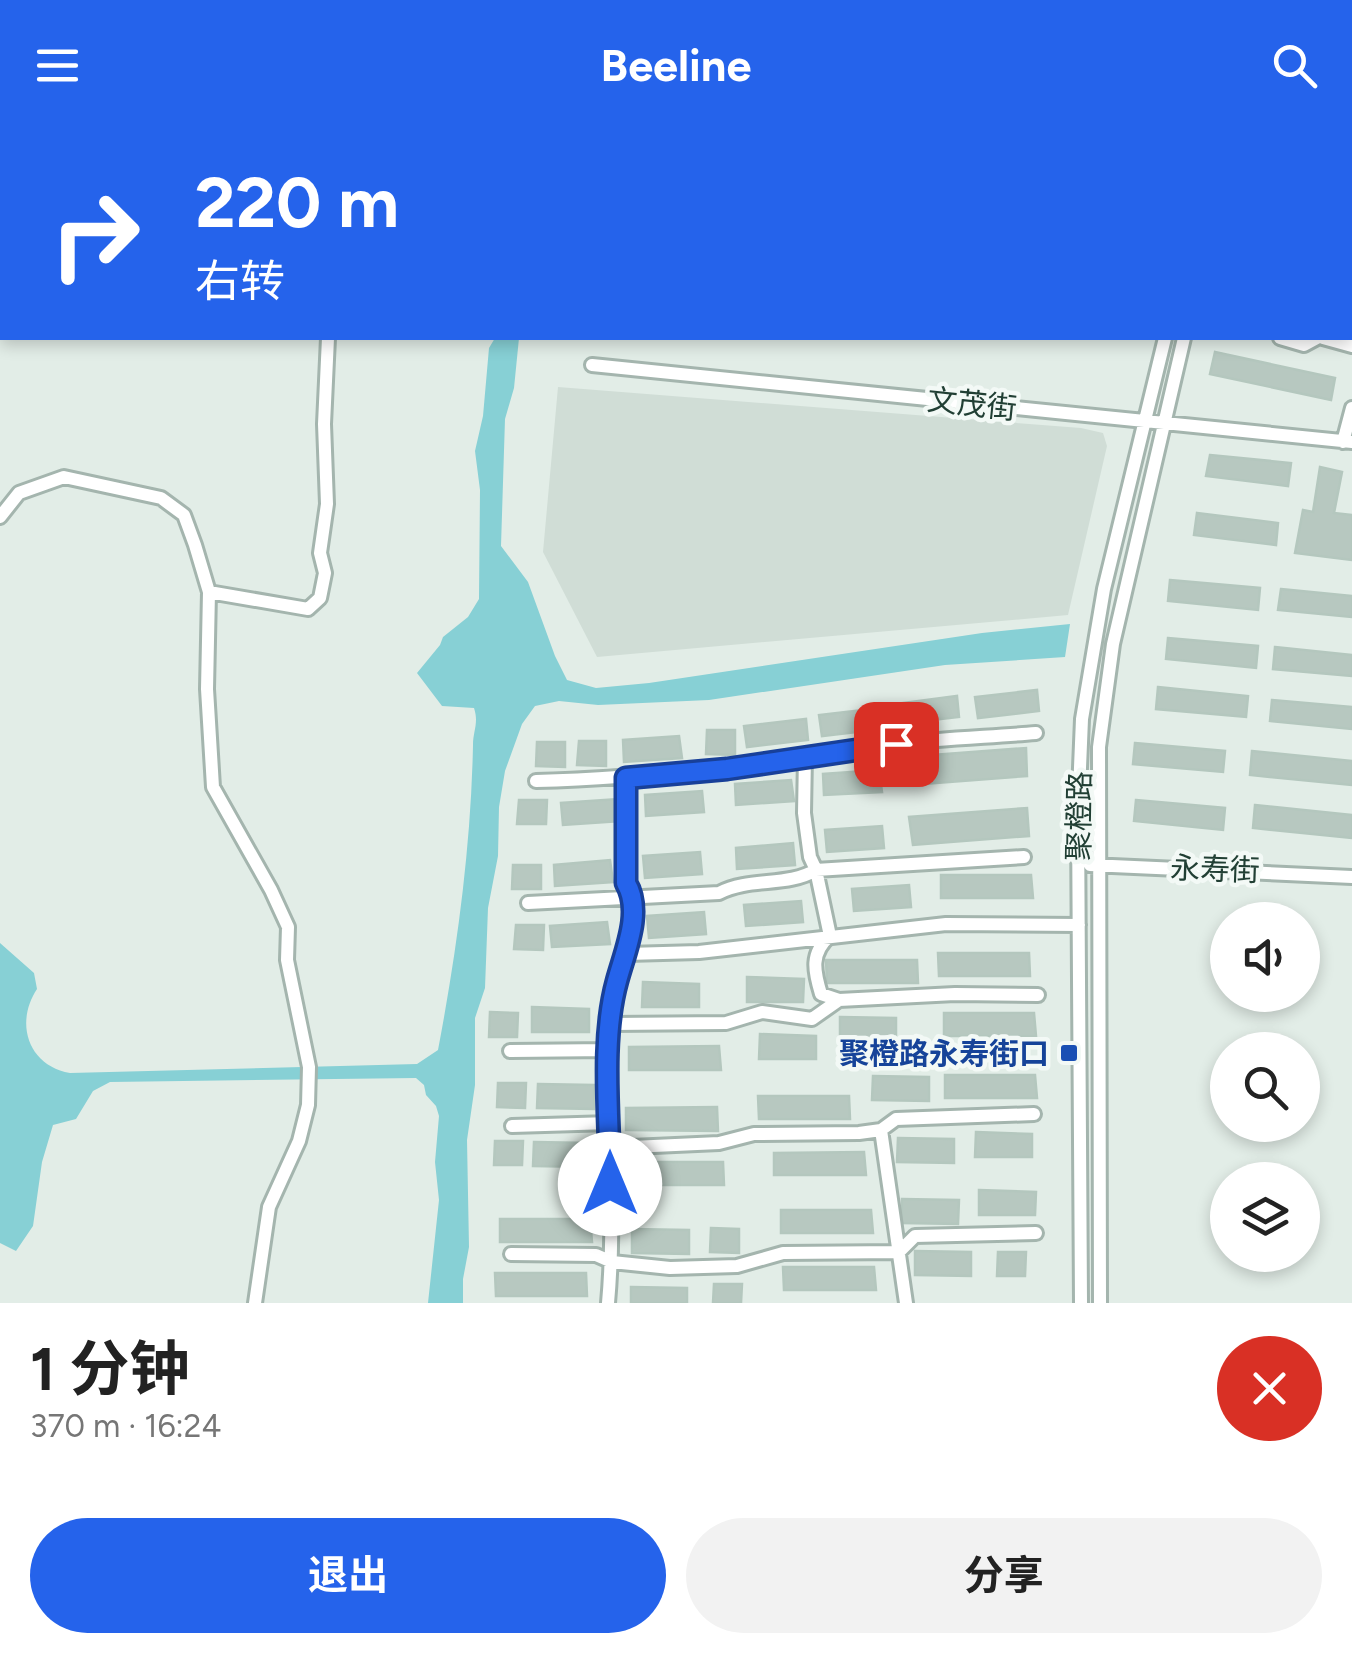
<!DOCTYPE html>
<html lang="zh">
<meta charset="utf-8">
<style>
body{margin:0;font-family:Figtree,"Noto Sans SC",sans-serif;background:#f2f2f2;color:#222;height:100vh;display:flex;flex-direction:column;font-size:38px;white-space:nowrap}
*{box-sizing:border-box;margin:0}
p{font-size:32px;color:#767676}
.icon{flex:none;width:55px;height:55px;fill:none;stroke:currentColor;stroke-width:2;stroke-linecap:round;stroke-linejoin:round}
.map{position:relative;height:1173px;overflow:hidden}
.panel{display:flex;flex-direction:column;background:#fff;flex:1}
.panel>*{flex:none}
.banner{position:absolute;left:0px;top:0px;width:1352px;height:210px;box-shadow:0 5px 15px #0003;background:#2563eb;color:#fff;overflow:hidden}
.fabs{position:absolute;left:1210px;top:772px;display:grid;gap:20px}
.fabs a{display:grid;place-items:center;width:110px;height:110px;border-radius:50%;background:#fff;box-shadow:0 5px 15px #0003;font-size:50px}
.pin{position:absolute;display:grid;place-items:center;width:85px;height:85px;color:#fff;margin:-42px;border-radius:20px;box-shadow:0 5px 15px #0006}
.me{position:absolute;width:110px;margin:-55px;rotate:0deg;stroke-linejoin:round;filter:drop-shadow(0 0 8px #0008)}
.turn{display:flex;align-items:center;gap:35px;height:210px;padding:0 30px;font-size:45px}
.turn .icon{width:130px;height:130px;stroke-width:2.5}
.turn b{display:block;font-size:70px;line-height:85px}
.round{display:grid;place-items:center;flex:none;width:105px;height:105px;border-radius:52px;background:#f2f2f2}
.overview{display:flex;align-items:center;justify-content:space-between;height:170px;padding:0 30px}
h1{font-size:60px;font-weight:700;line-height:75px}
.button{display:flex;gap:20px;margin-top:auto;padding:20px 30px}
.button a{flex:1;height:115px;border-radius:60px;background:#2563eb;color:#fff;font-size:40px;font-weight:700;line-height:115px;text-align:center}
.button a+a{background:#f2f2f2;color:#222}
header{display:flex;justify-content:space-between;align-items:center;height:130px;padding:0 30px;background:#2563eb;color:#fff;font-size:45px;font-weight:700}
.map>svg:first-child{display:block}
.built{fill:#d0ddd6}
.water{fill:#87d0d5}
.building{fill:#b7c8c0;stroke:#b4c7be;stroke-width:2.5}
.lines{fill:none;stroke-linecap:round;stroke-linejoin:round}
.minor-casing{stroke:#a4b5ae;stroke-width:18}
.minor{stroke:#fff;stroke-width:12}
.route-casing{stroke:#184099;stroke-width:25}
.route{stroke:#2563eb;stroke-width:18}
.transit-dot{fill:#1a4fb4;stroke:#f3f9f6;stroke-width:4}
.labels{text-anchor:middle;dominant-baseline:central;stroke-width:9;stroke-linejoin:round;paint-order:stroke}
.street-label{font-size:30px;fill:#213f34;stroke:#f3f9f6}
.transit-label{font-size:30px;font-weight:bold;fill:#164399;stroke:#f3f9f6;text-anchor:end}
</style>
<header><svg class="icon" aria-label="menu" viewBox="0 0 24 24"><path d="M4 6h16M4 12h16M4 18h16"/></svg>Beeline<svg class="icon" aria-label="search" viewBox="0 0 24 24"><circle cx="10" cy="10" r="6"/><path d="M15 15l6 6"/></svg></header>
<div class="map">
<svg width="1352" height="1173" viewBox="0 0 1352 1173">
<rect width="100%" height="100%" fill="#e2ede7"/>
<path class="built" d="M558 257 1081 298 1103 303 1107 316 1068 485 597 527 543 422Z"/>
<path class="water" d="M495 208H519L514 258 505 289 501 416 528 452 555 526 567 550 596 558 649 553 982 503 1070 494 1065 527 945 535 709 570 598 575 559 571 535 576 522 594 505 641 499 677 498 726 488 778 485 858 475 888V955L467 1010 469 1117 463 1149V1173H428L439 1070 435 1032 439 986 436 976 426 965 424 955 416 948 110 952 93 961 76 989 53 995 42 1032 33 1096 16 1121 0 1113V813L34 843 37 859C14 894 29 936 70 943L417 934 438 920C457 820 471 717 473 615 473 601 479 593 474 578L442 576 417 543 440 515 443 507 468 487 479 469 480 360 475 321 483 286 489 218Z"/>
<path class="building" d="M1215 222 1335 248 1331 270 1210 244Z
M1210 325 1291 333 1288 356 1206 346Z
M1320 337 1342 342 1334 383 1352 385V430L1295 423 1303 380 1313 382Z
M1197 383 1278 393 1276 415 1194 405Z
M1170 450 1260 458 1258 480 1168 471Z
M1281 459 1352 466V487L1278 480Z
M1168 508 1258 516 1256 538 1166 529Z
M1275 517 1352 525V546L1273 539Z
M1158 557 1248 566 1246 587 1156 579Z
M1037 560 1039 581 978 588 975 567Z
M957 566 959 587 897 594 895 574Z
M1272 570 1352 577V599L1270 591Z
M881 578 883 599 822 606 819 585Z
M806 589 808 610 747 617 744 596Z
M707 600H735V625L706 624Z
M679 606 682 628 624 632 623 610Z
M579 611H606V636L577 635Z
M537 612H565V637L536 636Z
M1135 613 1225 621 1223 642 1133 634Z
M1026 618 1027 646 911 655 907 627Z
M1252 621 1352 631V655L1250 645Z
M879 640 882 662 824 665 823 644Z
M791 650 794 671 736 675 735 654Z
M702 661 704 682 646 686 645 665Z
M618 669 620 691 563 695 561 673Z
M519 670H547L546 694H517Z
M1136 670 1225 678 1223 700 1134 691Z
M1255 675 1352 685V708L1253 698Z
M1027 678 1029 706 913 715 909 687Z
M882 696 884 718 827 722 825 700Z
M793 713 795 735 737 739 736 718Z
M700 722 702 744 645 748 643 726Z
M610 730 613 752 555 756 554 735Z
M513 735H541V759H512Z
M941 745H1031L1033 768H941Z
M909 755 911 777 854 781 852 759Z
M801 771 803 792 746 796 744 775Z
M704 782 706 804 649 808 647 786Z
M607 792 610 814 552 817 550 796Z
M516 795H544L543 820 514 819Z
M938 823H1029L1030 846H939Z
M826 830H917L918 853H827Z
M747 847 804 849 803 872H747Z
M643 852 699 854V877H642Z
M532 877 589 879V902H532Z
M490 882 518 883 517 907H489Z
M944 883H1034L1036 906H944Z
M840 887 896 888V912L840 911Z
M760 904 816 906V929H759Z
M719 916 721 940H629V917Z
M945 945H1035L1037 968H945Z
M873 946 929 947V971L872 970Z
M498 953H526L525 978 497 977Z
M538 954 594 955V979L537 978Z
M758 966H849L850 989H759Z
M717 977 718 1001 626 1000V978Z
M976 1002 1032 1004V1027H975Z
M898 1008 954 1009V1033L897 1032Z
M495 1011H523L522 1035H494Z
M534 1012 590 1013V1037L533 1036Z
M864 1022 866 1045H774V1023Z
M632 1032H723L724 1055H633Z
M979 1060 1036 1062 1035 1085H979Z
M902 1069 959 1070 958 1094 902 1093Z
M781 1080H871L873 1103H781Z
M500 1089H590L592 1112H500Z
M711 1098 739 1099V1123L710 1122Z
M632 1099 689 1100V1124L632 1123Z
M915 1121 971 1122V1146L915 1145Z
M998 1122H1026L1025 1146H997Z
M783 1137H874L876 1160H784Z
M495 1143H586L587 1166H496Z
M714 1154H742L741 1173H713Z
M631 1157 687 1158V1173H631Z"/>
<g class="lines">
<defs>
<path id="minor" d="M1318 0 1329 2
M350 2 351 0
M1215 2 1216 0
M1234 2 1235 0
M1350 7H1352
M1350 75 1352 67
M1280 208 1304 215 1317 208
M1323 208 1352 216
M592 235 1352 312
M1343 312 1352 278
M0 387 19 363 64 347 161 368 184 385 195 415 209 462 207 559 213 657 271 760 288 797 287 830 309 937 308 975 299 1011 269 1077 255 1173
M209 462 308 479 320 468 325 443 320 423 327 374 324 294 328 208
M805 626 804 683 810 727 816 740 830 806C810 823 814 841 821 864L839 870
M625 649 626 753 634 766 627 824
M536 651C658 648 777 631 897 614 943 608 990 607 1036 603
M1090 735 1352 747
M528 773 719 763C750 747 787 757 816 740L1024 727
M611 894 726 893 762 882 812 889 839 870 955 864 1038 865
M510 921 609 920
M512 996 610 993
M881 1000 906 1173
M610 1018 719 1013 754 1004 859 1003 881 1000 896 989 1034 984
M511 1124 596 1125 612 1132 670 1138 737 1136 783 1123 899 1122 915 1106 1036 1103
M608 1173C614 1108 610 1043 610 978 609 925 608 874 627 824L699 822 946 794 1079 795
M1081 1173 1078 686 1082 589 1104 459 1165 208
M1100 1173 1099 617 1113 514 1184 208"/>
</defs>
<use href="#minor" class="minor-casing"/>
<use href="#minor" class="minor"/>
</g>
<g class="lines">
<defs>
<path id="route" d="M610 1054C610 991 600 912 617 851 625 821 643 782 626 753V648L727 639 896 614"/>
</defs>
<use href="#route" class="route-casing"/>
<use href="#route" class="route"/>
</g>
<rect class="transit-dot" x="1059" y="913" width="20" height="20" rx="5"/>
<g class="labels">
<g class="street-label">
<text transform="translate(972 274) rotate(6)">文茂街</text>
<text transform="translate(1079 686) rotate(-89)">聚橙路</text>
<text transform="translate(1215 739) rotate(2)">永寿街</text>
</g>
<g class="transit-label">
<text x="1049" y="923">聚橙路永寿街口</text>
</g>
</g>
</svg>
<div class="fabs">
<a><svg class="icon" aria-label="sound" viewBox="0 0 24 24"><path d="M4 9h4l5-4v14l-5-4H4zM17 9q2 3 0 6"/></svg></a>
<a><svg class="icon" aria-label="search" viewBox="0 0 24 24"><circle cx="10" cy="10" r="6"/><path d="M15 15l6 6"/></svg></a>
<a><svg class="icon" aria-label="layers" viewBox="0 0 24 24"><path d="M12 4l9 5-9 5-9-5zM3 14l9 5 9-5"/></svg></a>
</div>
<div class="pin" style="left:896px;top:614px;background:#d93025"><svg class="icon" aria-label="arrive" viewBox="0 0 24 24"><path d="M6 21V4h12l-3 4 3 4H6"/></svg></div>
<svg class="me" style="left:610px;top:1054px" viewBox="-20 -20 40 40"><circle r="19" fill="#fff"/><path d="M0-13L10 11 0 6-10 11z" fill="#2563eb"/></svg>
<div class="banner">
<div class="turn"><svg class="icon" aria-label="right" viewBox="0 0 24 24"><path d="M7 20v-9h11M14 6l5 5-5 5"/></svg><div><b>220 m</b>右转</div></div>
</div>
</div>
<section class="panel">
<div class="overview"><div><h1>1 分钟</h1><p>370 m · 16:24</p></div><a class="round" style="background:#d93025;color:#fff"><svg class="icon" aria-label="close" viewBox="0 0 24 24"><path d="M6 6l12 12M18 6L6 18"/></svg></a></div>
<div class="button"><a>退出</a><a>分享</a></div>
</section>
